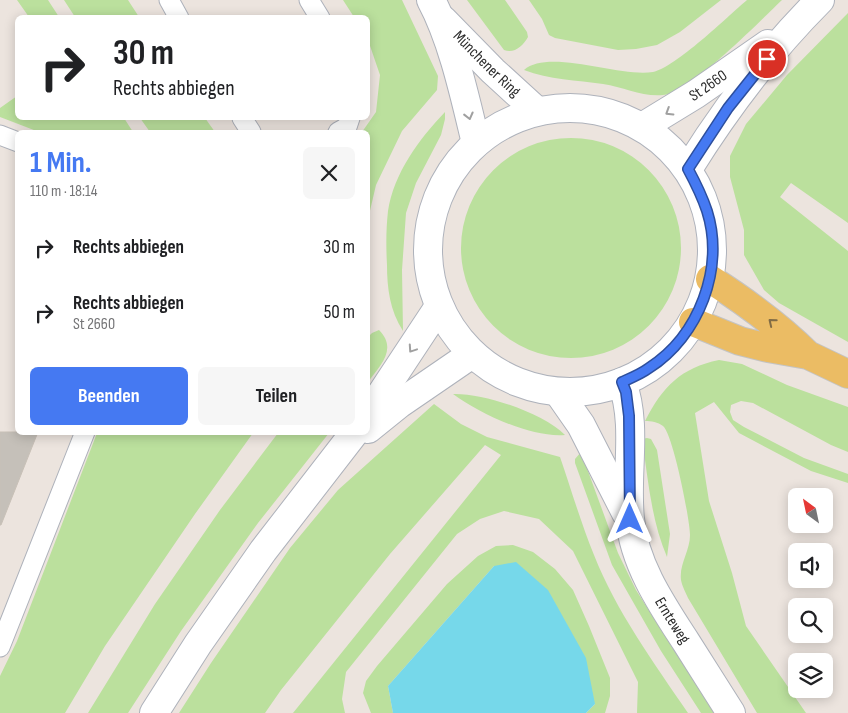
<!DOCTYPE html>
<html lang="de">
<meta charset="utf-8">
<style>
body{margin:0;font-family:"Sofia Sans Condensed",sans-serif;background:#f6f6f6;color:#202124;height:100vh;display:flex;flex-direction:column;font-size:19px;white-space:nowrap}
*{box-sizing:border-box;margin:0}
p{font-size:16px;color:#757577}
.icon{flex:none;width:28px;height:28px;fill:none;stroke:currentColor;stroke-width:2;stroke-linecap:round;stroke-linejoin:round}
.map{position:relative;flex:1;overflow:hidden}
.side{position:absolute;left:15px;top:130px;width:355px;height:305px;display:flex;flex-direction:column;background:#fff;border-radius:8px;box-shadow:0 2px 12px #0003}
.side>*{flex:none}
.top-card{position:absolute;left:15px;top:15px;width:355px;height:105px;border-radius:8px;box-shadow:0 2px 12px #0003;background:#fff;color:#202124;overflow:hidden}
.needle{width:32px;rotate:327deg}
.controls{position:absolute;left:788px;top:488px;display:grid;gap:10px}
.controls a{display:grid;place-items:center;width:45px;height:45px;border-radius:8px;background:#fff;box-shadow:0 2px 12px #0003;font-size:25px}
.pin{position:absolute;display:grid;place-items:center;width:42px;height:42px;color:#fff;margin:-21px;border:2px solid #fff;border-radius:50%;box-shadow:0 1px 5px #0007}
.me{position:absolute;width:55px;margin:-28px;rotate:0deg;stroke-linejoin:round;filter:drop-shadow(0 0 4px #0008)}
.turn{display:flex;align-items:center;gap:18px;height:105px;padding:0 15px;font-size:22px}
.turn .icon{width:65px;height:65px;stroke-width:2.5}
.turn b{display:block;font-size:35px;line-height:42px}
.round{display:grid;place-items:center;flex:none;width:52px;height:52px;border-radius:8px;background:#f6f6f6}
.head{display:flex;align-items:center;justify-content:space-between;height:85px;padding:0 15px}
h1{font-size:30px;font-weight:700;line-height:38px;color:#4579f2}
.cta{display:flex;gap:10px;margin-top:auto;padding:10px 15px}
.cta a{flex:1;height:58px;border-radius:8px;background:#4579f2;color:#fff;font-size:20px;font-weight:700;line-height:58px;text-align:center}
.cta a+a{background:#f6f6f6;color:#202124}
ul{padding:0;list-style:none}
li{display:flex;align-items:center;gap:15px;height:65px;padding:0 15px}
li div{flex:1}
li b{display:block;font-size:19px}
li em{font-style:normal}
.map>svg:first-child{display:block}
.green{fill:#bbe09d}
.water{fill:#76d8ea}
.building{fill:#c5c0b9;stroke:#c8c0b7}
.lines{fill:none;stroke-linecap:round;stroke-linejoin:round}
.service-casing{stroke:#aeb2bb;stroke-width:21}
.minor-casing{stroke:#aeb2bb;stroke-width:30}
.secondary-casing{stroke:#aeb2bb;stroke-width:30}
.primary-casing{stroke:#c4c4c4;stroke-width:30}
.service{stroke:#fff;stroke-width:19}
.minor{stroke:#fff;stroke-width:28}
.secondary{stroke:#fff;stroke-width:28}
.primary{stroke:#ebbc64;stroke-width:28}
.oneway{stroke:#a0a0a0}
.oneway2{stroke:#816c45}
.route-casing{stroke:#2d4f9d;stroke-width:12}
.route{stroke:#4579f2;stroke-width:9}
.labels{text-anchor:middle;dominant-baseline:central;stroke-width:4;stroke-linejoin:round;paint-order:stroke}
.street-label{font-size:16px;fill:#2b2b2b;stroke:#fff}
</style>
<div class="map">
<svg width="848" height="713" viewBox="0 0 848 713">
<rect width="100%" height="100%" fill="#ece4de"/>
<path class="green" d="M17 0H48L59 17H29Z
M64 0H128L139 17H75Z
M343 0H402L438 76 437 90 402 131 376 185 369 215 368 242V132H362L376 112 380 75 368 40V18L354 17Z
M467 0H505L527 32 528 37C523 46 514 54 504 50Z
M529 0H721L680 32 657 45 636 49 618 50 555 38 549 35 542 19Z
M747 0H782C760 21 690 93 663 95 642 97 624 87 603 84 577 80 549 80 524 70 549 48 621 78 653 72 676 67 727 17 747 0Z
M848 13V223L791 183 780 197 848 251V342L779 303 764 290 744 255V230L730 177V156L746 124 787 75Z
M17 96 18 118H124L133 132H39L0 117V108Z
M445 112V119L441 135 416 183 406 213 402 270 403 331C390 311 387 288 387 265 386 247 386 229 388 211 394 173 419 139 445 112Z
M140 118H205L215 132H150Z
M461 248a110 110 0 1 1 220 0a110 110 0 1 1-220 0Z
M379 330C398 349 380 366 368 382V337L372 333Z
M719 360 742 364 787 385 848 407V452L831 445 753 403 741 401 731 405 730 412 733 420 744 427 804 458 848 474V483L811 471 739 433 714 402 695 413 709 501 732 573 746 626 806 713H757L688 598C686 593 682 586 681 580 679 564 690 551 690 535 690 520 673 434 663 426 658 422 651 421 645 421 663 386 681 368 719 360Z
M453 394C484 393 543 413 565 435 532 438 480 414 453 394Z
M434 404 461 424 487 437 560 457C571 489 581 523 594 555 616 611 654 663 688 713H637L638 682 573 551 539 519 504 511 480 519 457 534 346 672 342 699 345 713H293L501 455 485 445 390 554 281 690 265 713H179L211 663 290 548 338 490Z
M97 433H253L195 514 105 646 65 713H0V676L17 641Z
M278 433H329L258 523 181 631 128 713H88L155 604 220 510Z
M647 438 651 439 657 450 670 534 667 557C651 520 648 478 642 439Z
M581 452 618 553 636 590 714 713H701L661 651 612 565 575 463V459Z
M513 545 533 552 555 569 573 590 589 626 610 678V696L605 713H586L595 704 494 566 388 686 393 713H371L363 693 366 681 377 666 447 584 478 556 496 546Z"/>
<path class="water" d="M516 562 548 590 586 658 595 704 586 713H393L388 686 494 566Z"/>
<path class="building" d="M0 432H38L1 525H0Z"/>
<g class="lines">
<defs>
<path id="service" d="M169 0 179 18
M309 0 320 18
M242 118 251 132
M338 132 347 127 350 118
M0 135 18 142
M0 647 85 432"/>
<g id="minor">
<path id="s1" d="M622 382C638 426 625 474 630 519 634 564 662 605 686 642 701 666 716 689 731 713"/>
<path d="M558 392 581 425 626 513"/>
</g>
<g id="secondary">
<path d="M431 0C453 41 465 98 476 143"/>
<path id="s2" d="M443 20 493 71 537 111"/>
<circle cx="570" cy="250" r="142"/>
<path id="s3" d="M642 127 696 94 768 44"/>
<path d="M688 169C726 108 769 51 820 0"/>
<path d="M368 414 438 308"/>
<path d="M368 429 399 404 472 354"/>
<path d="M154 713 198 644 263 551 355 432"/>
</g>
<path id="primary" d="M710 279C746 302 778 325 808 355
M693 322 740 341 768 348 808 355 848 374"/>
</defs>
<use href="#service" class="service-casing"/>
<use href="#minor" class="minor-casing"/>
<use href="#secondary" class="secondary-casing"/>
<use href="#primary" class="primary-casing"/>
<use href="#service" class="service"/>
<use href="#minor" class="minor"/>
<use href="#secondary" class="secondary"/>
<use href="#primary" class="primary"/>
</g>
<defs><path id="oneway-chevron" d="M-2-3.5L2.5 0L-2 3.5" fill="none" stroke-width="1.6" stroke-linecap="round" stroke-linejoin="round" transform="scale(1.25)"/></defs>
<g class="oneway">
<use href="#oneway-chevron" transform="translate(669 112) rotate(148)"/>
<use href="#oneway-chevron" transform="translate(469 116) rotate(76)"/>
<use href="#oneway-chevron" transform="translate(412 349) rotate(124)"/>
</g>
<use class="oneway2" href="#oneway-chevron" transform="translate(772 322) rotate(-141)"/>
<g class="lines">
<defs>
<path id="route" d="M630 519 629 416 626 392 622 382C631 378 641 374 649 368 699 336 725 268 707 211 702 196 695 182 688 169L728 108 767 59"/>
</defs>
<use href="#route" class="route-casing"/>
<use href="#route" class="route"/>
</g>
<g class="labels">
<g class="street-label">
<text stroke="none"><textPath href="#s2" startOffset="62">Münchener Ring</textPath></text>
<text stroke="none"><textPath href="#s3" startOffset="78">St 2660</textPath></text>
<text stroke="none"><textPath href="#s1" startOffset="249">Ernteweg</textPath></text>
</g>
</g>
</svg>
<div class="controls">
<a><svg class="needle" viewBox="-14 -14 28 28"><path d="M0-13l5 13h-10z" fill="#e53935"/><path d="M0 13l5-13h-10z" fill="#757577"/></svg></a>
<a><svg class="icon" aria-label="sound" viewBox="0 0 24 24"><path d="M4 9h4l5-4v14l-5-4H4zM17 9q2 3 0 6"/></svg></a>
<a><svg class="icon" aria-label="search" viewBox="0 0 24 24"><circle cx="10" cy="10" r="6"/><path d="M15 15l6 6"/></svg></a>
<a><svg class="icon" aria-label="layers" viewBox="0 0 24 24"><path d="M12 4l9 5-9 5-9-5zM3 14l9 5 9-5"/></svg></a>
</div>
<div class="pin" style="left:767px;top:59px;background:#d93025"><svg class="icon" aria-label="arrive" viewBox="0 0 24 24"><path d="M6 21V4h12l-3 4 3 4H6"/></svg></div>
<svg class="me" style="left:630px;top:519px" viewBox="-20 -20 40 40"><path d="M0-17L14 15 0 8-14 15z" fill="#4579f2" stroke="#fff" stroke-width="4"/></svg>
<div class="top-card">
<div class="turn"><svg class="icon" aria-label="right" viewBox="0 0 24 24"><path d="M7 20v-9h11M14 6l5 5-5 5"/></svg><div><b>30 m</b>Rechts abbiegen</div></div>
</div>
<section class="side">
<div class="head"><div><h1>1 Min.</h1><p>110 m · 18:14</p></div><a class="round"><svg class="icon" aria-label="close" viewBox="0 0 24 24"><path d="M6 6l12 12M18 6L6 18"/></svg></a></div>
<ul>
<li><svg class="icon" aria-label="right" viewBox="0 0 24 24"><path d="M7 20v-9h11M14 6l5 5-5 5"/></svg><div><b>Rechts abbiegen</b></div><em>30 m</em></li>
<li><svg class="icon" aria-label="right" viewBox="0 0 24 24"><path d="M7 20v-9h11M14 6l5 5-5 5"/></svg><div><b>Rechts abbiegen</b><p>St 2660</p></div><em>50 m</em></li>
</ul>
<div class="cta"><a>Beenden</a><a>Teilen</a></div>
</section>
</div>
